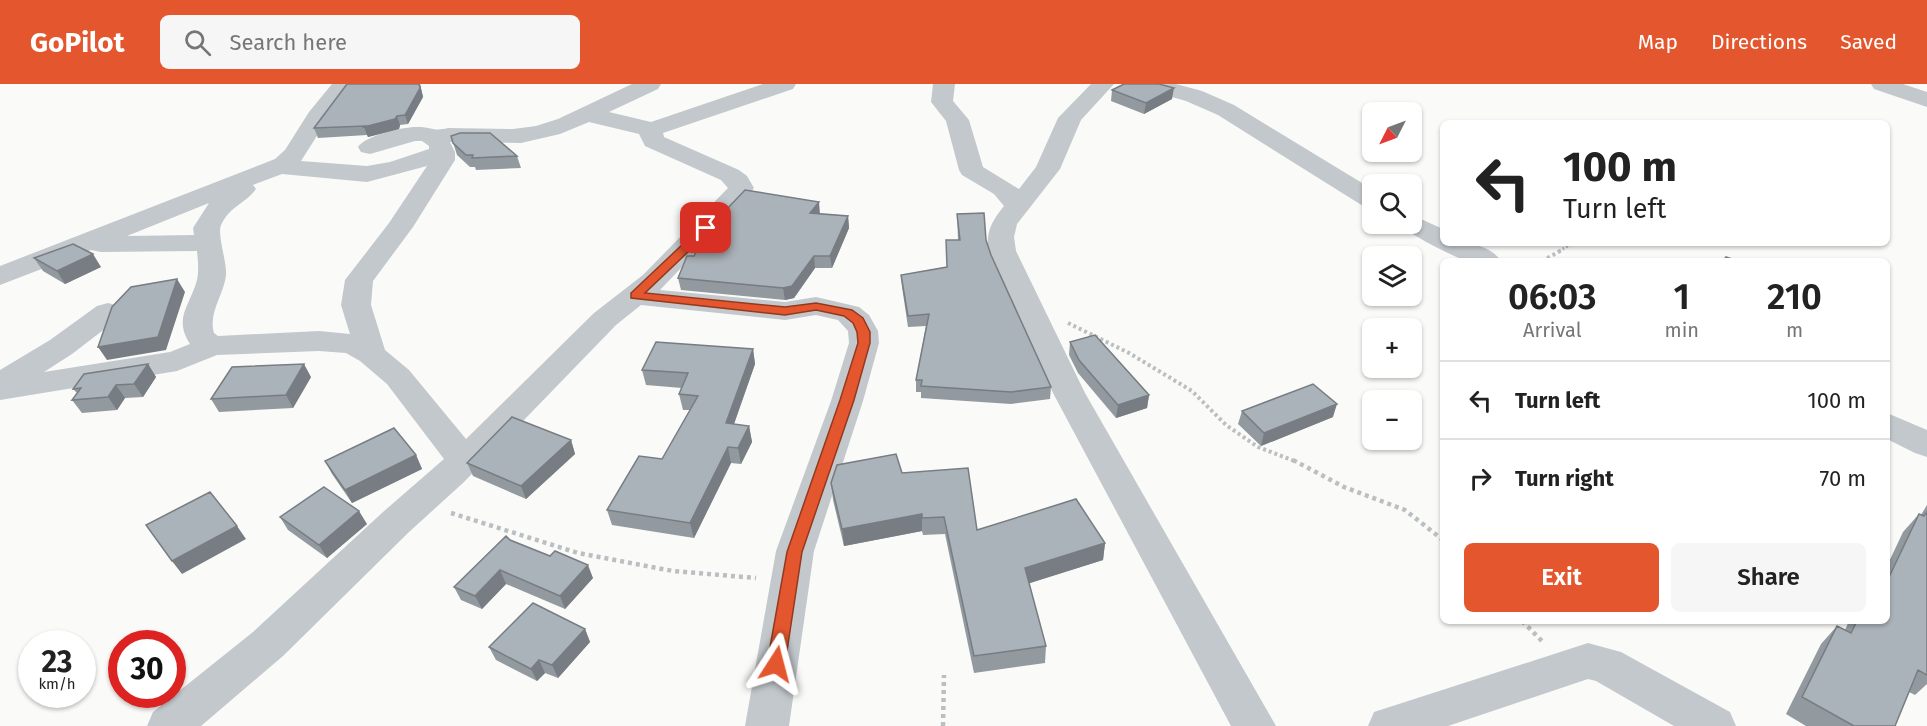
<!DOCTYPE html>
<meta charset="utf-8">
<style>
body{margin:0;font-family:"Fira Sans",sans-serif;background:#f6f6f6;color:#222;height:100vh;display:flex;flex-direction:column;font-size:22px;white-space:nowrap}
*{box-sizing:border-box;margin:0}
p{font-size:20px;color:#767676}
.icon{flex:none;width:33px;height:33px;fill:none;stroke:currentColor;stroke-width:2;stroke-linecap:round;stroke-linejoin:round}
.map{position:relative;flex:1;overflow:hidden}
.sheet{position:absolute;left:1440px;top:174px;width:450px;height:366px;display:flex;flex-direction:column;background:#fff;border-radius:9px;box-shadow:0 2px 4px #0004}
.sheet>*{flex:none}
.guide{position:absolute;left:1440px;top:36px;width:450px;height:126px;border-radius:9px;box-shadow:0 2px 4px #0004;background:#fff;color:#222;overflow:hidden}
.needle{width:39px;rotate:228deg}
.controls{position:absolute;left:1362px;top:18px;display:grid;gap:12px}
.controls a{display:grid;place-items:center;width:60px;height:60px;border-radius:9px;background:#fff;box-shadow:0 2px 4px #0004;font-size:30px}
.speed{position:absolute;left:18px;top:546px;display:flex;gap:12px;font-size:30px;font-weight:700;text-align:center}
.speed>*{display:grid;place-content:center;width:78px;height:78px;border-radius:50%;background:#fff;box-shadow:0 2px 4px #0004;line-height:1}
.speed small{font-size:15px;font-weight:400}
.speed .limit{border:9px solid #d22;background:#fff;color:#111}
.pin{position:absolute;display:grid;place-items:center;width:51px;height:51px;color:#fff;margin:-26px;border-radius:12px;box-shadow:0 3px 9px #0006}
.me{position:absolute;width:66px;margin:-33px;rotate:9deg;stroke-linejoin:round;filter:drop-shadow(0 0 4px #0008)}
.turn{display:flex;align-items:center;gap:21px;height:126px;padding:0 24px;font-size:27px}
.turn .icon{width:78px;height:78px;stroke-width:2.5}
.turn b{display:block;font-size:42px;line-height:51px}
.eta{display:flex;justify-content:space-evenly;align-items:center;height:102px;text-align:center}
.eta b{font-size:36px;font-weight:600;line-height:42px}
.button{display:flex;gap:12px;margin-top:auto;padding:12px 24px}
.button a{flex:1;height:69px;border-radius:9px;background:#e4572e;color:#fff;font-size:24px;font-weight:600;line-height:69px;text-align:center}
.button a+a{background:#f6f6f6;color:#222}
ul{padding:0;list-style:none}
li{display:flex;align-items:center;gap:18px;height:78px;padding:0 24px;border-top:2px solid #e0e0e0}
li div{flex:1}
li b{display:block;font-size:22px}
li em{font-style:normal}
header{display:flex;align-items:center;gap:36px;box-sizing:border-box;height:84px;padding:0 30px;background:#e4572e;color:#fff}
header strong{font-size:28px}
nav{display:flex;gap:33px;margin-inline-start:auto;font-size:21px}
.search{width:420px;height:54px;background:#f6f6f6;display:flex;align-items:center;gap:15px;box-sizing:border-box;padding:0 21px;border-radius:9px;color:#767676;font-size:22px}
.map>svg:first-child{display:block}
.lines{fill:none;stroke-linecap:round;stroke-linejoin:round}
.path-far2{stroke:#bbbfc2;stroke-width:3;stroke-dasharray:2 2;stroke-linecap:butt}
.path-far1{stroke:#bbbfc2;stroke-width:4;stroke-dasharray:3 3;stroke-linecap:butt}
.path{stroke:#bbbfc2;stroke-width:4.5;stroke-dasharray:4 4;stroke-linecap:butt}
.minor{fill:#c3c8cc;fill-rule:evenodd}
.wall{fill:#929a9f}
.shaded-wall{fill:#777d82}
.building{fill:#aab3b9;stroke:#777d82;stroke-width:1.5}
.route{fill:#e4572e;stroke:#94391e;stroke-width:1.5}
</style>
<header>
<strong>GoPilot</strong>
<div class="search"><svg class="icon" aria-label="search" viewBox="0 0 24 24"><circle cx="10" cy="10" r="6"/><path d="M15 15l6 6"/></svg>Search here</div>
<nav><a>Map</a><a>Directions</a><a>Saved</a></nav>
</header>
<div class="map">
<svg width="1927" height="642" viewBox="0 0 1927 642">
<rect width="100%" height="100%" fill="#fafaf8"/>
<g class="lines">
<path class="path-far2" d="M1559 167 1574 159"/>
<path class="path-far1" d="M1542 177 1562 166
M1068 239 1129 269 1192 307 1226 341 1258 363 1297 378"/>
<path class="path" d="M1293 376 1344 403 1405 426 1443 456
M451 429 578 469 673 487 756 494
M1522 537 1544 559
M943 642 944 591"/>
<path class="minor" d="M332 0H355L327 36 301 77 367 82 390 78 429 65V62L422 57H415L370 70 361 68 358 63C365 52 402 43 416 43 430 42 433 48 448 44L513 45 536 42 558 35 632 0H661L658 5 609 28 651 38 763 0H796L793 5 663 49 664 53 739 86 747 92 754 104 743 119 660 206 785 218 816 213 859 223 869 231 878 247 879 259 863 317 814 467 789 642H745L776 467 831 317 849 259 848 247 838 236 816 231 785 236 641 221 616 241 464 398 409 448 283 572 201 642H147L153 628 253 548 383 428 444 375 387 300 360 277 346 269 319 267 217 271 177 287 0 316V286L50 256 97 222 108 219 119 222 123 228 119 234 72 270 44 288 170 268 190 260C173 234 190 222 197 196 199 187 198 177 197 167L101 168 91 166 0 201V182L275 75 285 66 309 28ZM589 38 639 50 645 62 721 96 728 104 643 191 594 229 466 355 409 286 385 266 371 221 373 197 413 143 455 76V68L450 58 521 59 560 50ZM427 82 389 139 345 196 341 221 350 250 319 247 218 252 214 249C208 228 224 211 226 191 227 178 217 150 221 141 231 121 245 120 256 105L253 101 282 90 367 98ZM209 119 193 144 194 151 127 152Z
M933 0H955L953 17 969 36 983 83 1019 105 1036 83 1058 34 1091 0H1114L1081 36 1060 85 1017 140 1014 153 1016 167 1085 309 1276 642H1231L1053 309 988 167C986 147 992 137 1004 122L994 110 962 91 959 86 946 37 931 18Z
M1141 0H1176L1202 7 1234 21 1372 105V124L1363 122 1218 31 1186 17 1144 5Z
M1871 0H1903L1927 8V23L1874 5Z
M1412 131 1443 145V159C1463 159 1488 158 1501 177 1490 177 1474 180 1464 176 1452 172 1405 148 1399 140H1412Z
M1887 329 1927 346V373L1915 369 1887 355Z
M1588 559 1621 568 1730 628 1736 642H1674L1596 597 1588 595 1448 642H1368L1374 628Z"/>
</g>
<path class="wall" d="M347 0H420L423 13 408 40 400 41 399 45 368 53 367 51 318 54 314 44Z
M1112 6 1172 15 1144 30 1111 17Z
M451 52 517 72 521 84 476 86 475 83H470L457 71Z
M820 130 848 132 849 144 832 184H815L794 214 785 216 681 206 678 194 694 172Z
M957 130 986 156 991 171 1051 303 1050 315 1011 320 921 314V308H916V296L926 242 908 243 902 203 901 191 947 183 958 156Z
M34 174 101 183 65 200 43 187Z
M1070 258 1149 311 1147 324 1116 334 1078 289 1069 271Z
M753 265 755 280 734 340 749 342 752 358 741 380 731 379 694 454 612 441 607 426 662 375 690 326H683L679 310 682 304 646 301 642 286Z
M148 280 156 293 143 313 125 314 117 326 82 329 72 316 77 309 73 305Z
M311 293 293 324 219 328 211 315Z
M1242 327 1333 333 1261 362 1238 340Z
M571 356 575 370 526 415 473 392 467 379Z
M416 371 422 385 352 419 332 390 325 377Z
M902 389 977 446 1105 459 1103 476 1029 499 1046 562 1045 579 974 589 945 450 923 451 922 447 844 462 833 416 831 399Z
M1927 421V600L1915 611 1909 608 1895 642H1806L1786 630 1821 560 1837 542 1845 546 1849 537H1887V482L1903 448 1919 430 1921 431Z
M280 433 367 440 327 474 288 446Z
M510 456 593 494 565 525 506 500 482 525 461 516 454 503Z
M585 545 590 558 558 594 545 589 537 597 496 576 489 563Z"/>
<path class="shaded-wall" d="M419 0H420L423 13 408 40 405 31Z
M1174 4 1172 15 1144 30 1146 19Z
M397 32 400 41 399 45 368 53 364 43Z
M819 118 820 130 810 129Z
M848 132 849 144 832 184 830 172Z
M93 170 101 183 65 200 57 187Z
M814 172 815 184 794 214 785 216 783 204Z
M177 195 185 208 166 266 107 276 98 263Z
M753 265 755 280 729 354 726 339Z
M148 280 156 293 143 313 134 300Z
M304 280 311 293 293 324 286 311Z
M116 301 125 314 117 326 108 313Z
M1149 311 1147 324 1116 334 1118 321Z
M1337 320 1333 333 1261 362 1264 349Z
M749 342 752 358 741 380 738 364Z
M571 356 575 370 526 415 521 402Z
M728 363 731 379 694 454 690 439Z
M416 371 422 385 352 419 345 406Z
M359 427 367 440 327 474 319 461Z
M922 430V447L844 462 842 445Z
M237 442 246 455 182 490 172 477Z
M1105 459 1103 476 1024 501 1025 484Z
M588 481 593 494 565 525 560 512Z
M500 486 506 500 482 525 475 512Z
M585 545 590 558 558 594 552 581Z
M539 576 545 589 537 597 531 585Z"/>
<path class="building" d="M347 0H419L420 4 405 31 397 32 395 35 364 43 365 42 314 44Z
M1124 0H1159L1174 4 1146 19 1112 6Z
M460 49H490L517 72 472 74 473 71H466L453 59 451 52Z
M745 106 819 118 810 129 848 132 830 172H814L792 202 783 204 678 194 687 172H694L707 146Z
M984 129 986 156 991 171 1051 303 1011 308 921 302 922 296H916L929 230 908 232 901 191 947 183 946 156H960L957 130Z
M73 160 93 170 57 187 34 174Z
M1726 173 1738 177H1723Z
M177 195 158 253 98 263 112 223 131 203Z
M1095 251 1149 311 1118 321 1079 276 1070 258Z
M656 258 753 265 726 339 749 342 738 364 728 363 690 439 607 426 639 372 662 375 698 312 679 310 688 289 642 286Z
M148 280 134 300 116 301 108 313 72 316 81 304 73 305 84 290Z
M304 280 286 311 211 315 232 283Z
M1313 300 1337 320 1264 349 1242 327Z
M512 333 571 356 521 402 467 379Z
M394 344 416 371 345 406 325 377Z
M896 370 902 389 968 384 977 446 1076 415 1105 459 1025 484 1046 562 974 572 944 433 922 434V430L842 445 831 399 837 381Z
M324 403 359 427 319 461 280 433Z
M210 408 237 442 172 477 146 441Z
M1927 428V591L1918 586 1895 642H1854L1802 613 1837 542 1851 549 1857 537H1887V489L1890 491 1919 430 1924 432Z
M506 452 510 456 550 472 555 467 588 481 560 512 500 486 475 512 454 503Z
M533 519 585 545 552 581 539 576 531 585 489 563Z"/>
<path class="route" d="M706 141 711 144 710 147 645 209 785 223 816 219 852 226 863 234 870 248V259L854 316 802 468 785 580 782 586 776 588 770 586 767 580 787 468 840 316 858 259 857 248 853 239 844 232 816 226 785 231 631 214V209L702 142Z"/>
</svg>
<div class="controls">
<a><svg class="needle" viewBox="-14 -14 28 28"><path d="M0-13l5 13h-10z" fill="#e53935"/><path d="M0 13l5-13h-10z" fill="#767676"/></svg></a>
<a><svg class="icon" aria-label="search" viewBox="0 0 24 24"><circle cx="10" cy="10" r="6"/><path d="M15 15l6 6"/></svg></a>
<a><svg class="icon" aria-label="layers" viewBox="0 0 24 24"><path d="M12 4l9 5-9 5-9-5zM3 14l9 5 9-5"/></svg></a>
<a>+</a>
<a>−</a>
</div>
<div class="speed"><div>23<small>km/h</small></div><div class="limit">30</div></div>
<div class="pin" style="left:706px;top:144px;background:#d93025"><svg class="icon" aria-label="arrive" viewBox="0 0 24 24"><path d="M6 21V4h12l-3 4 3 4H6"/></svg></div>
<svg class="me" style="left:776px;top:580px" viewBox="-20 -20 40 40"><path d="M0-17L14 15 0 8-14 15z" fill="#e4572e" stroke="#fff" stroke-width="4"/></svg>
<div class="guide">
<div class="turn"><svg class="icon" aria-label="left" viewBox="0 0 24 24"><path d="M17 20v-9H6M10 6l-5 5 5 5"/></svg><div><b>100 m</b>Turn left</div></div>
</div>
<section class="sheet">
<div class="eta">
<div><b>06:03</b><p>Arrival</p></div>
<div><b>1</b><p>min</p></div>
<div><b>210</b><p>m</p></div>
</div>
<ul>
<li><svg class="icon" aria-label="left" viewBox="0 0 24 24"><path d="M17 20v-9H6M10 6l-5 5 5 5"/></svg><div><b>Turn left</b></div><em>100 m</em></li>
<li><svg class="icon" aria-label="right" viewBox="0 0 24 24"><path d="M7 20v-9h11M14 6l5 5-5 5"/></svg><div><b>Turn right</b></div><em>70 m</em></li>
</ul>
<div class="button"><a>Exit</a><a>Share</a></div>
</section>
</div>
